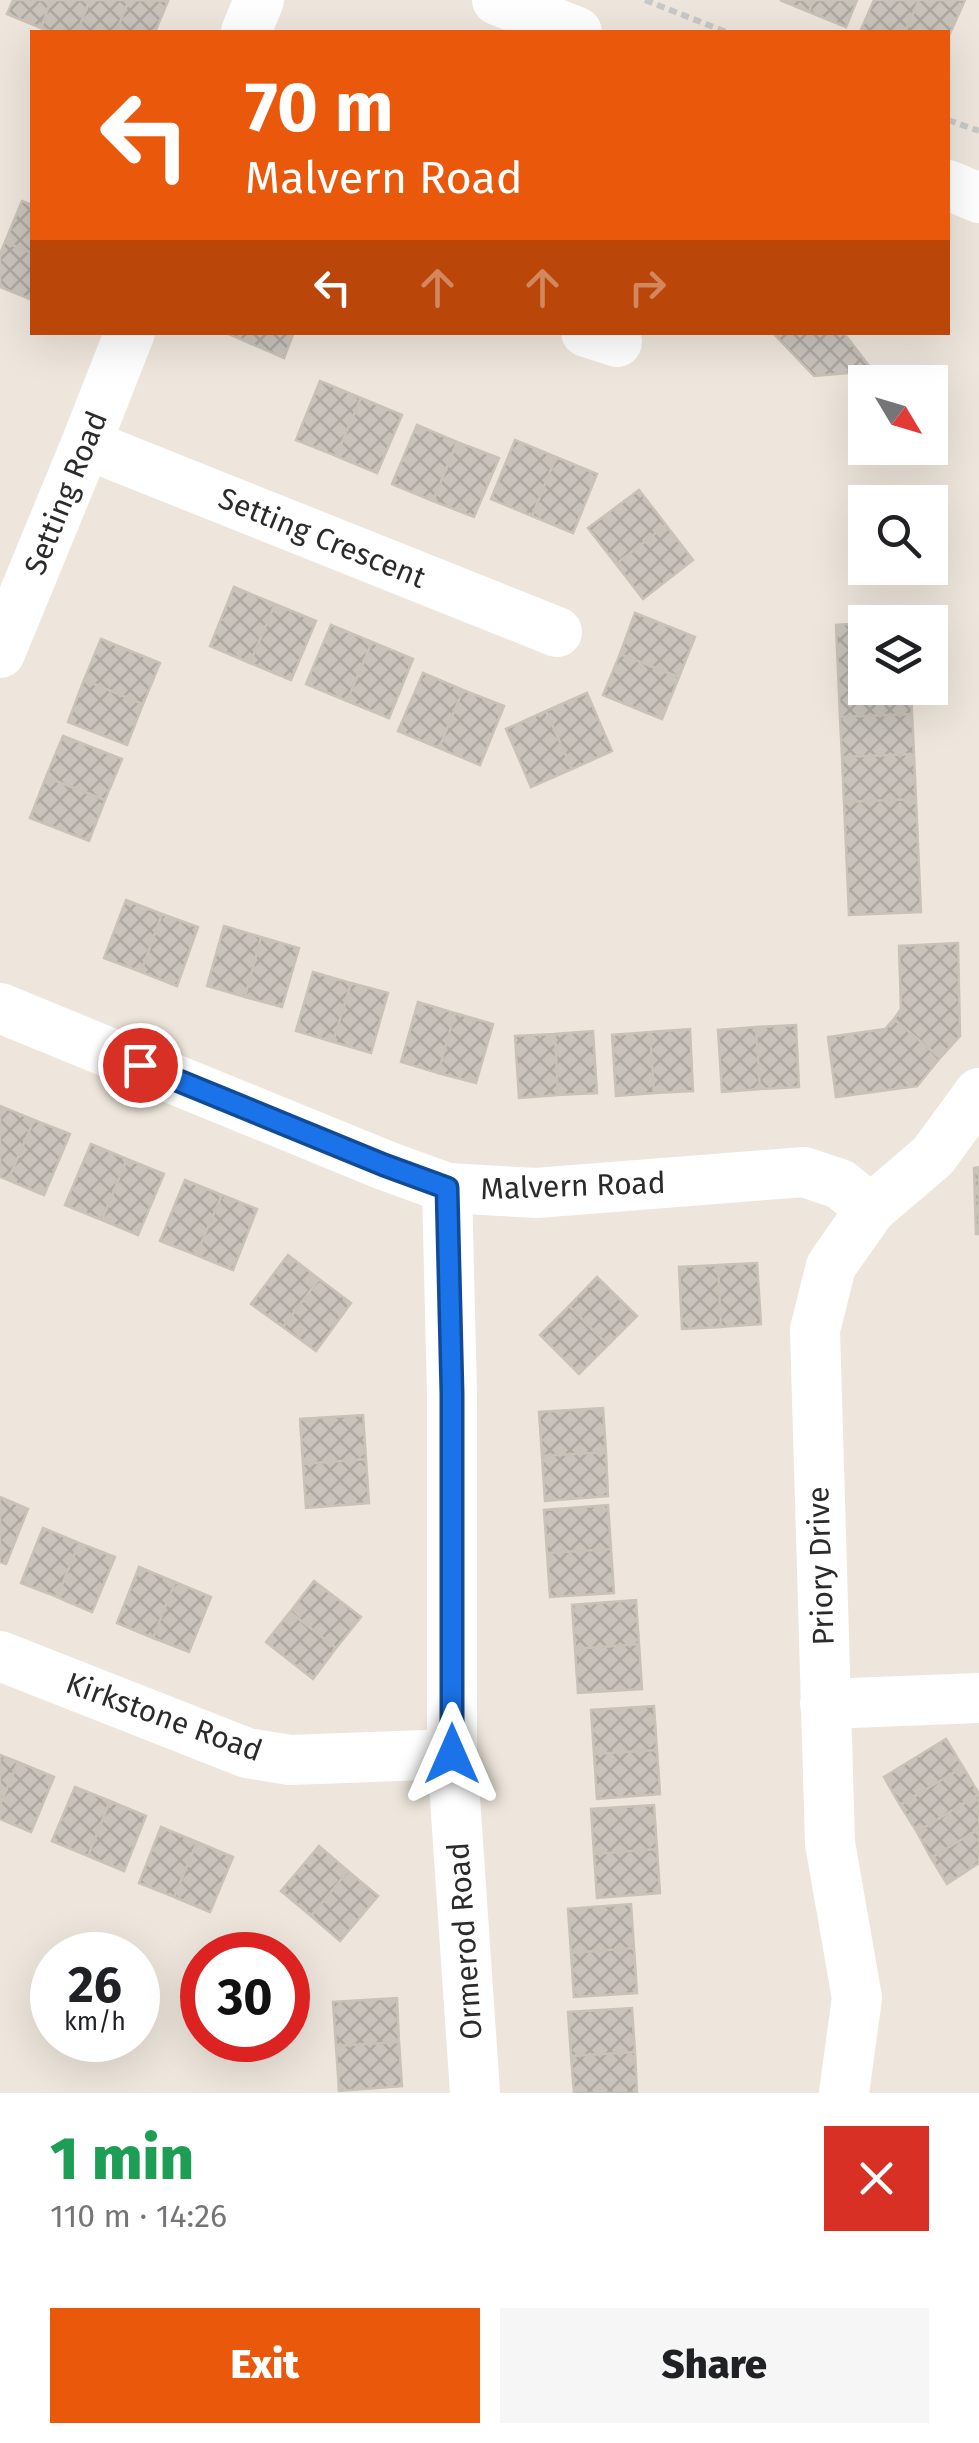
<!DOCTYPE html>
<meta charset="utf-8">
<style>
body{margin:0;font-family:"Fira Sans",sans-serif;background:#f6f6f6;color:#202124;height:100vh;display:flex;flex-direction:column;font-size:38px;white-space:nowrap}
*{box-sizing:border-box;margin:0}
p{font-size:32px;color:#757577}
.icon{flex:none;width:55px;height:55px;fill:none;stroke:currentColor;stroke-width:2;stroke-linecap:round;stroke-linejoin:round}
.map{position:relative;height:2093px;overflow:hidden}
.details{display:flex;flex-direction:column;background:#fff;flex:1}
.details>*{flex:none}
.hud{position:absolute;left:30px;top:30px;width:920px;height:305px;border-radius:0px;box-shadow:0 10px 40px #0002;background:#ea580c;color:#fff;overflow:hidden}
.needle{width:65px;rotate:128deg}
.fabs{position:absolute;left:848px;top:365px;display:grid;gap:20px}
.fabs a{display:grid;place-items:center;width:100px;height:100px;border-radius:0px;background:#fff;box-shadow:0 10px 40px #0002;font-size:50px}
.speed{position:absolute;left:30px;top:1932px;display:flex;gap:20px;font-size:50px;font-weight:700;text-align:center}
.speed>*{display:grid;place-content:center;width:130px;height:130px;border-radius:50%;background:#fff;box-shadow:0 10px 40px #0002;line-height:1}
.speed small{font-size:25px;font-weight:400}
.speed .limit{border:15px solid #d22;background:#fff;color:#111}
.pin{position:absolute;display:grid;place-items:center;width:85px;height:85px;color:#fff;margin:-42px;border:5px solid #fff;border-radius:50%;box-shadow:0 2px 10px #0007}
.me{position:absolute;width:110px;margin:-55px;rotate:0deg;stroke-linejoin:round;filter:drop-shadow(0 0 8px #0008)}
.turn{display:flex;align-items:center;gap:35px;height:210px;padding:0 50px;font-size:45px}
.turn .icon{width:130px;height:130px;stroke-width:2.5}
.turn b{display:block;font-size:70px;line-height:85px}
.lanes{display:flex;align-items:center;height:95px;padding:0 50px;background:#0003;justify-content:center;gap:50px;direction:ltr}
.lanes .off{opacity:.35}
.round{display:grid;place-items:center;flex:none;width:105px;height:105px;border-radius:0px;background:#f6f6f6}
.overview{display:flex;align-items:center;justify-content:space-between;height:170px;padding:0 50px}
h1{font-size:60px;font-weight:800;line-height:75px;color:#1e9e55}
.cta{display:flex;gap:20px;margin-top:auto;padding:20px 50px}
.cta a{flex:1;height:115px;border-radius:0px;background:#ea580c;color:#fff;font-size:40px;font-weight:800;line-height:115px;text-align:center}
.cta a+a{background:#f6f6f6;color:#202124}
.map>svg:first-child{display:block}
.building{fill:url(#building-cross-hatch);stroke:#c9c2b6;stroke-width:2.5}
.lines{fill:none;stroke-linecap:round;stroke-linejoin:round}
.path{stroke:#c8c8c8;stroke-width:6;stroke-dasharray:8 5;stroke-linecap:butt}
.minor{stroke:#fff;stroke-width:50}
.route-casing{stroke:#114b97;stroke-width:25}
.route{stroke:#1a73e8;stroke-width:18}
.labels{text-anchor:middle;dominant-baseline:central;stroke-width:10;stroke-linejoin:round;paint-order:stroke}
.street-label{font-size:30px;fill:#2b2b2b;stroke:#fff}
</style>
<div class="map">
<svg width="979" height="2093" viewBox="0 0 979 2093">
<defs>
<pattern id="building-cross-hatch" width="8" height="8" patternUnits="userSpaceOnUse" patternTransform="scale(2.5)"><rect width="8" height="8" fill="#c9c3bc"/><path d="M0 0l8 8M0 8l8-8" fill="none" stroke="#ada8a2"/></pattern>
</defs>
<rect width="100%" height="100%" fill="#eee6dc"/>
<path class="building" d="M13 0H51L41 28 7 14Z
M51 0H90L77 32H53L41 28Z
M90 0H129L116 32H77Z
M129 0 168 1 155 32H116Z
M780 0H813L809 12Z
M813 0H857L846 27 809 12Z
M874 0H919L905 32H860Z
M919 0H965L948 38V32H905Z
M22 201 32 205V253L5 242Z
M5 242 32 253V300L0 287V254Z
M224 332H294L284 358Z
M772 332H843L873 371 814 376Z
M320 381 361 398 336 456 296 440Z
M361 398 402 415 377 473 336 456Z
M417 425 457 442 433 501 392 484Z
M515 440 556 457 532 516 491 499Z
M457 442 499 458 474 517 433 501Z
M556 457 597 474 573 533 532 516Z
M639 490 666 525 616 564 588 528Z
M666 525 693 560 643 599 616 564Z
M234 587 275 604 250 663 210 646Z
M275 604 316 621 291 680 250 663Z
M635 613 695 637 679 677 620 654Z
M865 623V688H911L912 714 840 717 836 625Z
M331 625 372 642 347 701 306 684Z
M101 639 160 663 143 704 84 680Z
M372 642 413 659 389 718 347 701Z
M620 654 679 677 662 719 603 695Z
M423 673 463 690 439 748 398 731Z
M84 680 143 704 127 745 68 722Z
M463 690 504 706 480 765 439 748Z
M587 693 612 751 572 769 546 711Z
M546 711 572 769 531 787 506 729Z
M912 714 914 754 842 757 840 717Z
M63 736 122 759 105 800 46 777Z
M914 754 916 799 844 802 842 757Z
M46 777 105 800 89 841 30 818Z
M916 799 921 912 849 915 844 802Z
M126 900 162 914 141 972 104 958Z
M162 914 198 927 177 986 141 972Z
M224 926 261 937 245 997 207 986Z
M261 937 299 948 282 1007 245 997Z
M958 943 960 1036 940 1058 894 1019 901 1009 899 946Z
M313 972 351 983 333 1042 296 1031Z
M351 983 388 993 371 1053 333 1042Z
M418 1002 455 1013 438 1073 401 1062Z
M455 1013 493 1024 476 1083 438 1073Z
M894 1019 940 1058 917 1086 836 1097 828 1037 885 1029Z
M796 1025 799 1087 760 1089 756 1027Z
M756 1027 760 1089 722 1092 718 1030Z
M690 1029 693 1091 654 1093 650 1032Z
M593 1031 597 1093 558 1095 555 1034Z
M650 1032 654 1093 616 1096 612 1035Z
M555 1034 558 1095 519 1098 515 1036Z
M0 1106 34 1120 8 1180 0 1177Z
M34 1120 70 1134 44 1195 8 1180Z
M91 1144 127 1159 102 1220 65 1205Z
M127 1159 164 1174 138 1235 102 1220Z
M979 1167V1234H976L974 1168Z
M185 1180 222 1195 196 1255 160 1241Z
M222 1195 257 1209 233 1270 196 1255Z
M288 1255 319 1279 283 1327 251 1304Z
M757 1263 761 1324 721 1327 718 1265Z
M718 1265 721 1327 682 1329 679 1267Z
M597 1277 637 1316 608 1345 569 1306Z
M319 1279 351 1303 316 1351 283 1327Z
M569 1306 608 1345 579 1374 540 1335Z
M603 1408 606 1452 542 1456 539 1412Z
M363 1415 366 1459 303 1464 300 1419Z
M606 1452 608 1496 545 1501 542 1456Z
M366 1459 369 1503 306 1508 303 1464Z
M0 1497 28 1509 6 1564 0 1562Z
M608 1505 611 1549 547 1553 544 1510Z
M43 1528 79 1543 57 1597 21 1583Z
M79 1543 115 1557 92 1612 57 1597Z
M611 1549 614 1593 550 1597 547 1553Z
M139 1567 175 1582 153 1638 117 1623Z
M314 1581 361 1617 336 1648 290 1612Z
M175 1582 211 1597 189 1652 153 1638Z
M636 1600 639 1644 575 1649 572 1605Z
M290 1612 336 1648 313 1679 266 1642Z
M639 1644 642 1689 578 1693 575 1649Z
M654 1706 657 1750 594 1754 591 1710Z
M946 1739 963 1767 900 1805 884 1777Z
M657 1750 660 1794 597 1799 594 1754Z
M0 1755 18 1762 0 1805Z
M18 1762 54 1777 31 1832 0 1819V1805Z
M963 1767 979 1794 917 1832 900 1805Z
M75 1787 110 1801 88 1856 52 1841Z
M979 1794V1829L931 1858 917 1832Z
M110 1801 146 1816 124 1871 88 1856Z
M654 1805 657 1849 594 1854 591 1809Z
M161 1827 197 1842 174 1897 139 1883Z
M979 1829V1863L947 1884 931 1858Z
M197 1842 233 1857 210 1912 174 1897Z
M319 1846 348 1871 311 1916 281 1891Z
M657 1849 660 1893 597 1898 594 1854Z
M348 1871 378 1896 340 1941 311 1916Z
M631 1904 634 1948 571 1953 568 1909Z
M634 1948 637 1993 574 1997 571 1953Z
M397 1998 399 2042 336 2046 333 2002Z
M632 2008 635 2052 571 2056 568 2012Z
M399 2042 402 2086 339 2091 336 2046Z
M635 2052 637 2093H574L571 2056Z"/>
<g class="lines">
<path class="path" d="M645 0 726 32
M948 120 979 131"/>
<path class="minor" d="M497 0 577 32
M246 32 259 0
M948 185 979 198
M586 332 617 342
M86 444 557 632
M0 653 86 444 130 332
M0 1008 384 1165 447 1188 536 1193 804 1172 840 1184 871 1209
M447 1188 452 1394V1754L475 2093
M0 1656 247 1753 290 1760 452 1754
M825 1704 979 1698
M844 2093 857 1998 830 1843 815 1330 831 1266 871 1209 933 1156 979 1093"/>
</g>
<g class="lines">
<defs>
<path id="route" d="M140 1065 384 1165 447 1188 452 1394V1754"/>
</defs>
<use href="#route" class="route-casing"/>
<use href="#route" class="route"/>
</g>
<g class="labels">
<g class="street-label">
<text transform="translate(66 493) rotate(-68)">Setting Road</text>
<text transform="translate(322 538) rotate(22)">Setting Crescent</text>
<text transform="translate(573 1186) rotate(-2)">Malvern Road</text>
<text transform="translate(821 1566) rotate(-92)">Priory Drive</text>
<text transform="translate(164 1717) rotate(20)">Kirkstone Road</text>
<text transform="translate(465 1941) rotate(-94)">Ormerod Road</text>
</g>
</g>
</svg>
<div class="fabs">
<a><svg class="needle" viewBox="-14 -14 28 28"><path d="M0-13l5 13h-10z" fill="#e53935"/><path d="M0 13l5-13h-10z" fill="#757577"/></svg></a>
<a><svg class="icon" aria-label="search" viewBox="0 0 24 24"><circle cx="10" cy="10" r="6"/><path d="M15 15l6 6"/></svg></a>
<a><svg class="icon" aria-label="layers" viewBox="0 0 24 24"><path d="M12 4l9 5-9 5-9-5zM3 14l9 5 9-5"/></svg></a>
</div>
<div class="speed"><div>26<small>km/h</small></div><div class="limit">30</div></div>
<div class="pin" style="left:140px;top:1065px;background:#d93025"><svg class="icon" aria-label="arrive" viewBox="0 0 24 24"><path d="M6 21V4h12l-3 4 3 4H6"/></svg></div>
<svg class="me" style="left:452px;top:1754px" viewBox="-20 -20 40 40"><path d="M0-17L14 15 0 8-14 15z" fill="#1a73e8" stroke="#fff" stroke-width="4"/></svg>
<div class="hud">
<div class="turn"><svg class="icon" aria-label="left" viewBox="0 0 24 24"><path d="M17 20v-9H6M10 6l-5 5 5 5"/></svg><div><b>70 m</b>Malvern Road</div></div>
<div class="lanes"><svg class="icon" aria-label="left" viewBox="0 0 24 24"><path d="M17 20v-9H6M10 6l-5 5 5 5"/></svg><svg class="icon off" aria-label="ahead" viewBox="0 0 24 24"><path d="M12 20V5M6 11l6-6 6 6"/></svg><svg class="icon off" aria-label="ahead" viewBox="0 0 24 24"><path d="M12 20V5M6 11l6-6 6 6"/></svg><svg class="icon off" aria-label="right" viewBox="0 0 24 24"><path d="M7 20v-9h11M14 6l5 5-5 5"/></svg></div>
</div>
</div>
<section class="details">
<div class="overview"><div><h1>1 min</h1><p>110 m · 14:26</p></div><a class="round" style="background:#d93025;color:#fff"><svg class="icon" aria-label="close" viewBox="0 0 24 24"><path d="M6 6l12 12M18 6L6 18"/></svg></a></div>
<div class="cta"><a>Exit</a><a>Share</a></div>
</section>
